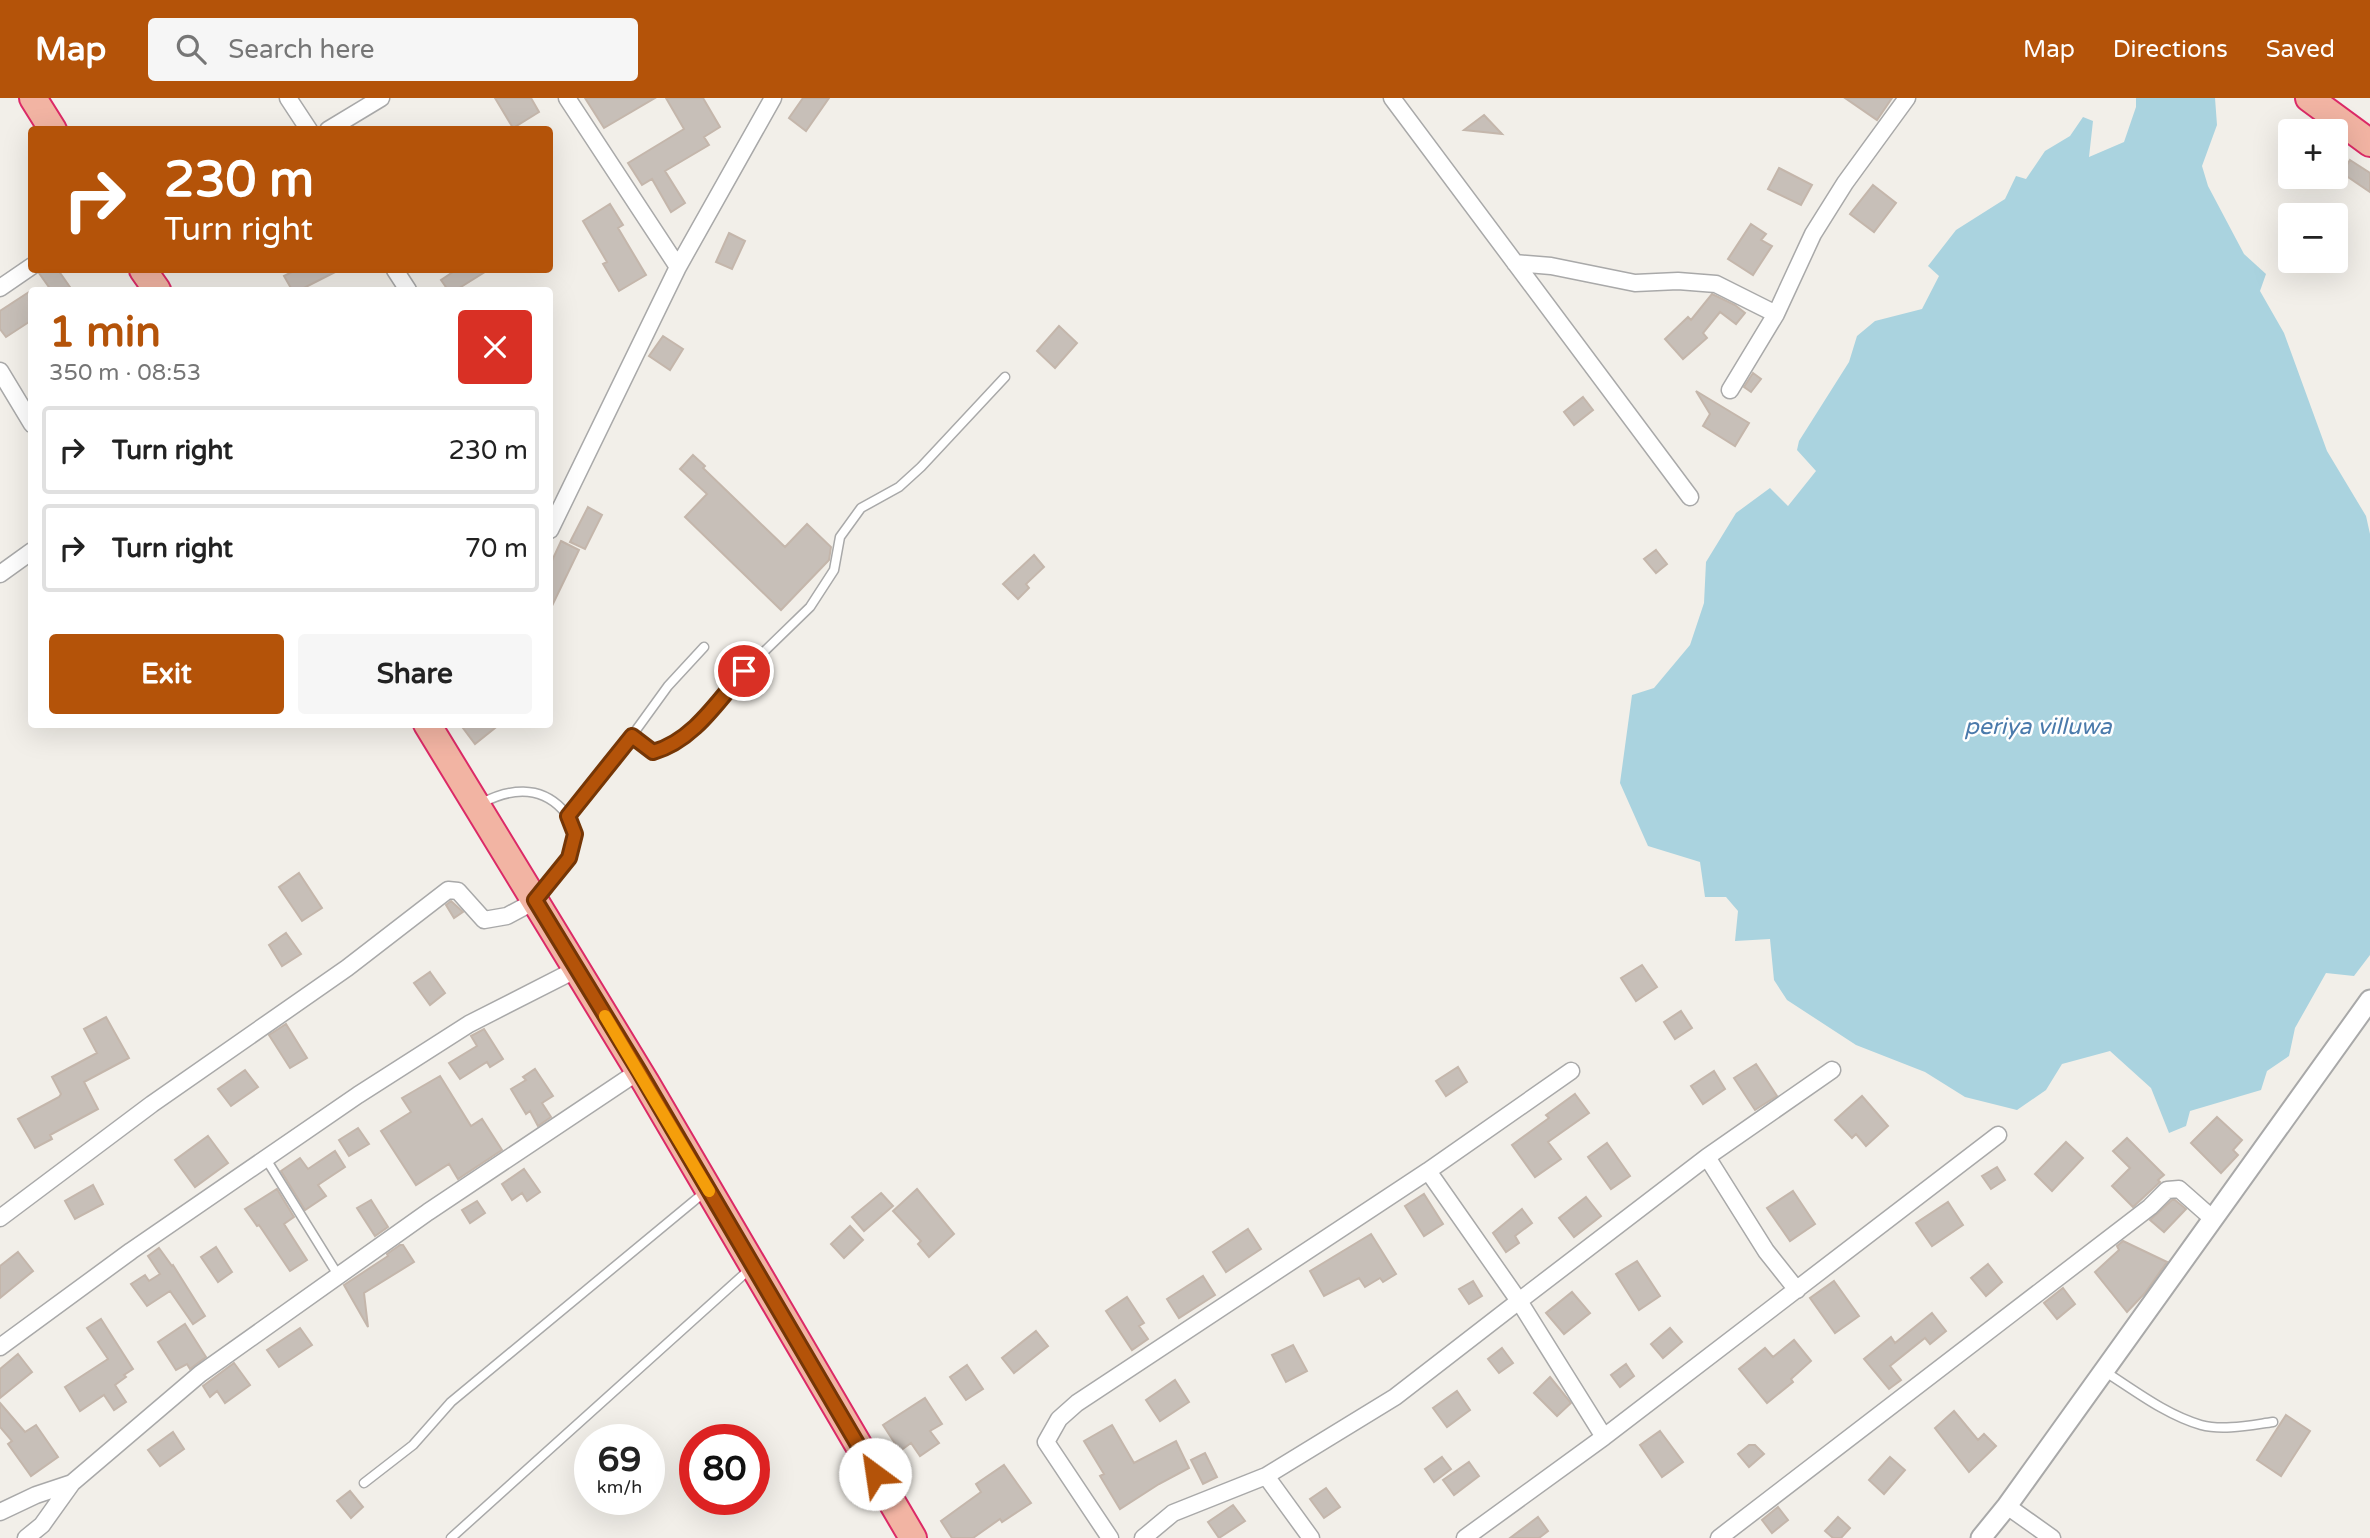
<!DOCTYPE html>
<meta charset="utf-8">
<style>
body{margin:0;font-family:"Varela Round",sans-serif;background:#f6f6f6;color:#222;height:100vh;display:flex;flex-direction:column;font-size:26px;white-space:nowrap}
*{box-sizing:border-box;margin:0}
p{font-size:23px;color:#767676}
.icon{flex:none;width:38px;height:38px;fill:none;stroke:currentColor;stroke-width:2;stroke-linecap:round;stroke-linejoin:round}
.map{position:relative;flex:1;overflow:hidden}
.panel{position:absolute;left:28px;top:189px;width:525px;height:441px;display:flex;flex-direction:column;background:#fff;border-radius:7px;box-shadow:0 7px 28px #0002}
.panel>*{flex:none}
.hud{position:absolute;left:28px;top:28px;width:525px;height:147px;border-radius:7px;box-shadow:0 7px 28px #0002;background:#b45309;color:#fff;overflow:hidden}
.tools{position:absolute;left:2278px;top:21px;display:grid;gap:14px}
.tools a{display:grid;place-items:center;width:70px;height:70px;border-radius:7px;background:#fff;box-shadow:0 7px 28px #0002;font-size:35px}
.speed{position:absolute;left:574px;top:1326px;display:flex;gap:14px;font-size:35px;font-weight:700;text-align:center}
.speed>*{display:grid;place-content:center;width:91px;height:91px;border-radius:50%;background:#fff;box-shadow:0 7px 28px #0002;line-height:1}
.speed small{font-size:18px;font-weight:400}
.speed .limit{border:10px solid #d22;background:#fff;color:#111}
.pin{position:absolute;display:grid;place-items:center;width:60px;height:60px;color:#fff;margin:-30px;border:4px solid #fff;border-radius:50%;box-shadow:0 2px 7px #0007}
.me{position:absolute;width:77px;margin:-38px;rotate:329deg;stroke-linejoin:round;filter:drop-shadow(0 0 5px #0008)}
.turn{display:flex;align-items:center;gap:24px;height:147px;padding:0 21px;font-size:32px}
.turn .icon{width:91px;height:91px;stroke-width:2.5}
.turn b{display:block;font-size:49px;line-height:60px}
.round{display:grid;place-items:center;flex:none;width:74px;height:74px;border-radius:7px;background:#f6f6f6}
.overview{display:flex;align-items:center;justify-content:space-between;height:119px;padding:0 21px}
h1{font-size:42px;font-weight:700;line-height:52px;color:#b45309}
.button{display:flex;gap:14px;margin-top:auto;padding:14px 21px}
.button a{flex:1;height:80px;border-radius:7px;background:#b45309;color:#fff;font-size:28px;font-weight:700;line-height:80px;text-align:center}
.button a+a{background:#f6f6f6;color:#222}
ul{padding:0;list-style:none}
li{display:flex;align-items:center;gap:21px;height:88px;margin:0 14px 10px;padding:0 7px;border:4px solid #e0e0e0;border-radius:7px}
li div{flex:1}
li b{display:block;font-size:26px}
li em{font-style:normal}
header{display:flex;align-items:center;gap:42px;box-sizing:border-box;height:98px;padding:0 35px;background:#b45309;color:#fff}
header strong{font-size:33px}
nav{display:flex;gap:38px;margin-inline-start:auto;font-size:24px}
.search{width:490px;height:63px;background:#f6f6f6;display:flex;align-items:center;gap:18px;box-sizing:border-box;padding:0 24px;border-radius:7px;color:#767676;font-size:26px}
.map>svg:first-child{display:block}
.water{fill:#aad3df}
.building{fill:#c7bfb8;stroke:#c4b6ab;stroke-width:2}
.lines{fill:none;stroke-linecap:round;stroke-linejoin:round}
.service-casing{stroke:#a9a9a9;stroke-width:11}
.minor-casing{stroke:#a9a9a9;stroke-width:19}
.tertiary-casing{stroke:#a9a9a9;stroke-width:23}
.trunk-casing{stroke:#dc2a67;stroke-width:30}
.service{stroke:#fff;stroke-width:8}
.minor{stroke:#fff;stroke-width:16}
.tertiary{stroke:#fff;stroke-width:19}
.trunk{stroke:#f2b4a3;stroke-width:26}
.route-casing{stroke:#753606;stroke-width:18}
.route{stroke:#b45309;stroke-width:12}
.slow{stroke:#f59e0b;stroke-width:12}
.labels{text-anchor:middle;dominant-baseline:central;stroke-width:5;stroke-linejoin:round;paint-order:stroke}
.water-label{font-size:23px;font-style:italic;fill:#4a7aab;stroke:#fff}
</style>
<header>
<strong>Map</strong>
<div class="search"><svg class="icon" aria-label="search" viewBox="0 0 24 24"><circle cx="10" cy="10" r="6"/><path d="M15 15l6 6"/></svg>Search here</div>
<nav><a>Map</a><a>Directions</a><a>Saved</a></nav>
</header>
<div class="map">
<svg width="2370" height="1440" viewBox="0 0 2370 1440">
<rect width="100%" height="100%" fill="#f2efe9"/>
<path class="water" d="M2136 0H2215L2217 27 2202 68 2208 88 2244 156 2266 176 2260 193 2284 235 2327 353 2366 418 2370 436V857L2354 878 2326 875 2295 930 2289 958 2267 973 2261 992 2190 1013 2186 1028 2169 1035 2151 990 2110 953 2062 966 2046 992 2017 1012 1965 999 1925 974 1856 947 1787 902 1774 882 1770 841 1735 843 1738 813 1726 799H1705L1700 764 1648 748 1620 685 1632 597 1654 590 1690 547 1704 505 1706 464 1736 415 1770 390 1788 408 1816 373 1797 352 1799 343 1849 264 1857 238 1875 223 1922 211 1939 178 1928 168 1956 132 2005 101 2016 78 2026 81 2045 53 2070 38 2083 19 2093 23 2089 59 2124 44 2136 9Z"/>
<path class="building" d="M495 0H531L539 14 513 30Z
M585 0H655L604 30Z
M666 0H703L720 29 704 39 709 47 665 73 685 105 671 114 652 81 642 87 628 65 684 31Z
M803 0H829L806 33 789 20Z
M1845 0H1892L1877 22Z
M1484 17 1502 36 1464 32Z
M2350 62 2370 75V94L2342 75Z
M1779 70 1812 87 1801 107 1768 91Z
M1873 87 1896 105 1874 134 1850 116Z
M610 106 623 127 618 130 646 177 619 193 603 166 607 164 583 123Z
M1751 126 1766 136 1761 142 1772 148 1753 177 1728 161Z
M729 135 745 143 732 171 716 164Z
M42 172H58L72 192H51L39 175Z
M296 172H339L300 192H292L284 178Z
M456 172H488L456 192H448L441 182Z
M32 192V222L6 239 0 231V213Z
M1712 196 1735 207 1745 215 1736 226 1720 214 1703 235 1707 240 1683 261 1665 241 1688 219 1691 222Z
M1059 228 1077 245 1055 270 1037 253Z
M663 238 683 251 670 272 649 258Z
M1753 275 1761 281 1751 294 1744 289Z
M1696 293 1749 325 1735 348 1703 328 1710 316Z
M1583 299 1593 312 1574 327 1564 314Z
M693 357 705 368 703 370 785 449 807 426 831 449 829 462 781 512 685 419 707 396 680 371Z
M588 409 602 417 585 451 570 444Z
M561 443 579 452 550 512V467Z
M1656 452 1667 466 1656 475 1644 461Z
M1034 457 1044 469 1026 486 1029 490 1018 501 1003 486Z
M460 626H500L475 646Z
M299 775 322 810 302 823 279 789Z
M451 803 463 814 454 820 446 807Z
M286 835 301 856 282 868 269 847Z
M1642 867 1657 889 1636 903 1621 880Z
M430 874 445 895 430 907 414 885Z
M1681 913 1692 930 1675 941 1664 924Z
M106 919 129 960 84 984 98 1011 50 1037 52 1041 35 1050 18 1021 59 999 61 996 52 979 97 955 84 931Z
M286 926 307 960 290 970 269 937Z
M484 931 503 961 490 969 487 964 460 981 449 965 477 948 471 938Z
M1756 966 1777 998 1755 1012 1734 980Z
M1458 969 1467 984 1446 998 1436 983Z
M535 971 553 998 542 1005 551 1019 538 1028 530 1013 526 1016 511 991 526 982 523 979Z
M245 972 258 989 231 1008 218 991Z
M1714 973 1725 991 1703 1006 1691 988Z
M440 978 471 1028 482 1021 502 1052 458 1081 449 1066 416 1087 381 1033 411 1014 402 1000Z
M1575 996 1589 1015 1548 1044 1561 1061 1535 1079 1512 1047 1549 1020 1546 1017Z
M1862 998 1888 1028 1866 1048 1856 1036 1852 1040 1835 1022Z
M2217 1019 2242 1042 2233 1052 2238 1057 2221 1075 2191 1045Z
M358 1030 369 1046 349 1058 339 1042Z
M208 1038 228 1065 195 1089 175 1062Z
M2127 1040 2164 1077 2158 1082 2160 1084 2133 1109 2112 1088 2130 1070 2113 1053Z
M2066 1044 2083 1060 2052 1093 2035 1076Z
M1607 1045 1630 1078 1611 1091 1588 1059Z
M335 1053 345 1069 318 1087 326 1098 305 1112 281 1073 300 1060 308 1071Z
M1997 1069 2005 1082 1991 1091 1982 1078Z
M524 1071 540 1094 527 1103 522 1095 512 1102 502 1086Z
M93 1087 103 1106 75 1121 65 1103Z
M277 1091 294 1119 284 1126 307 1162 290 1173 259 1127 257 1128 245 1111Z
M917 1091 954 1136 929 1159 918 1146 921 1143 893 1113Z
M1793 1093 1815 1126 1790 1143 1767 1110Z
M881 1095 893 1108 864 1133 852 1119Z
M1424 1096 1443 1126 1424 1138 1405 1108Z
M1586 1099 1601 1118 1574 1139 1559 1120Z
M371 1102 388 1129 375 1138 357 1110Z
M2172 1102H2175L2186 1111 2164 1134 2150 1122Z
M477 1103 485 1115 470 1125 462 1112Z
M1948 1104 1963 1127 1932 1148 1916 1125Z
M1522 1111 1532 1125 1515 1138 1519 1145 1506 1154 1493 1135Z
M850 1128 863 1142 844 1160 831 1146Z
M1248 1131 1261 1151 1226 1174 1213 1154Z
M1371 1136 1396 1176 1383 1184 1380 1180 1365 1189 1359 1180 1324 1198 1310 1173Z
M2123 1143 2167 1164 2145 1195 2127 1214 2095 1174 2119 1152 2117 1148Z
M400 1147H403L414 1164 364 1195 368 1229 344 1187 388 1158 387 1156Z
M216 1149 232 1174 218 1184 201 1159Z
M159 1150 172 1168 173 1167 205 1218 193 1226 170 1193 147 1208 131 1186 145 1177 149 1183 160 1176 148 1158Z
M18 1154 33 1173 0 1200V1168Z
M1637 1163 1660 1198 1639 1212 1616 1176Z
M1988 1166 2002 1184 1986 1198 1971 1180Z
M1203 1178 1215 1197 1179 1220 1167 1201Z
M1473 1183 1482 1198 1469 1206 1459 1191Z
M1834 1183 1859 1218 1835 1235 1810 1200Z
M2063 1190 2075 1206 2057 1221 2044 1205Z
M1572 1194 1590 1215 1564 1236 1546 1215Z
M1127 1199 1144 1225 1139 1228 1148 1241 1132 1252 1106 1213Z
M1932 1215 1946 1233 1930 1246 1925 1240 1890 1268 1901 1282 1889 1291 1864 1261 1891 1239 1895 1245Z
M101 1221 133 1271 124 1277 126 1279 115 1287 126 1304 114 1312 104 1297 80 1313 65 1289 108 1261 87 1230Z
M185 1226 206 1259 190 1271 187 1266 176 1272 158 1244Z
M300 1230 312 1247 279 1269 267 1252Z
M1670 1230 1682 1244 1663 1260 1651 1246Z
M1036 1233 1048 1248 1014 1275 1002 1260Z
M1794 1242 1811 1263 1791 1281 1793 1284 1767 1305 1739 1271 1765 1250 1773 1259Z
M1293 1247 1307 1273 1286 1284 1272 1257Z
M1502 1250 1513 1265 1499 1275 1488 1261Z
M18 1256 32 1274 0 1300V1271Z
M234 1265 250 1287 225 1305 217 1293 210 1299 203 1288Z
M1626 1266 1634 1278 1620 1289 1611 1277Z
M967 1267 983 1291 966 1302 950 1279Z
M1550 1279 1571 1305 1557 1318 1534 1295Z
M1175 1282 1189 1304 1160 1323 1146 1302Z
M1457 1293 1470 1312 1447 1329 1433 1310Z
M925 1300 942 1326 930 1333 939 1345 920 1358 911 1345 900 1353 883 1327Z
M0 1305 25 1334 36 1327 58 1359 31 1378 8 1346 12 1343 0 1329Z
M1954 1313 1978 1342 1984 1336 1996 1348 1969 1374 1935 1330Z
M2286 1317 2310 1333 2281 1378 2257 1362Z
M1112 1327 1134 1365 1176 1343 1189 1370 1159 1386 1120 1411 1100 1378 1104 1376 1084 1343Z
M1660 1333 1683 1364 1662 1379 1640 1347Z
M173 1334 184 1351 160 1368 148 1352Z
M1749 1347H1755L1764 1356 1749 1369 1738 1356Z
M1205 1355 1217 1379 1203 1386 1191 1362Z
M1442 1359 1451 1371 1434 1384 1425 1371Z
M1890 1359 1905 1372 1884 1396 1869 1382Z
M1469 1364 1479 1378 1454 1397 1443 1382Z
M1004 1367 1031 1405 1002 1424 1000 1421 973 1440H952L941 1423 981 1394 976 1386Z
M1326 1390 1340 1409 1324 1420 1310 1401Z
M350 1393 363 1409 351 1420 337 1403Z
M1233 1407 1245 1423 1219 1440 1208 1424Z
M1778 1409 1788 1422 1772 1435 1762 1422Z
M1538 1419 1548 1433 1539 1440H1510Z
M1838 1419 1850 1430 1841 1440H1833L1825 1433Z"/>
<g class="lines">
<defs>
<path id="service" d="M632 638 653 654 666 651 691 634 744 573 810 509 834 472 840 439 861 410 899 389 921 369 1005 279
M482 705C509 691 539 687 562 711 568 717 574 726 575 735 577 757 551 785 537 800
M568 718 618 657 668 588 704 549
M266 1061 338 1177
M2104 1273C2134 1292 2166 1317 2201 1327 2223 1333 2251 1327 2273 1324
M364 1385 413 1347 451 1304 706 1093
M451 1440 751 1170"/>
<path id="minor" d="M288 0 309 32
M567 0 678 169
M1392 0 1690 399
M328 32 381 0
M1515 165 1551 168 1635 185 1678 183 1716 186 1776 216
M395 172 408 192
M0 190 32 168
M0 273 32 326
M1730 292 1776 216 1813 136 1845 85 1907 0
M550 432 678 169 773 0
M0 476 32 453
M0 1120 152 1006 347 870 448 792 458 793 484 822 507 818 535 803
M1797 1192 1766 1153 1707 1059 1832 972
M0 1249 131 1153 358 997 469 926 577 871
M1604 1339 1519 1203 1707 1059
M1266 1378 1395 1299 1519 1203 1428 1073
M2007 1408 2052 1440
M0 1414 36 1397 72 1385
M26 1440 42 1427 72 1385 200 1276 428 1114 639 973
M1110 1440 1046 1344 1059 1321 1077 1305 1428 1073 1571 973
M1143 1440 1173 1415 1266 1378 1311 1440
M1465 1440 1604 1339 1998 1037
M1719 1440 2150 1109 2167 1092 2179 1091 2213 1121"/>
<path id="tertiary" d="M1981 1440 2007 1408 2370 902"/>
<path id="trunk" d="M33 0 53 32
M2309 0 2370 45
M143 172 157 192
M427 626 646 985 913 1440"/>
</defs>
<use href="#service" class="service-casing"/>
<use href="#minor" class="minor-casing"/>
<use href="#tertiary" class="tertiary-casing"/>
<use href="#trunk" class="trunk-casing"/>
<use href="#service" class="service"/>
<use href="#minor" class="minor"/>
<use href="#tertiary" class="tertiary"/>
<use href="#trunk" class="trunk"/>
</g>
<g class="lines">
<defs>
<path id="route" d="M744 573C718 603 693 643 653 654L632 638 568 718 575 736 569 760 535 802 639 973 875 1376"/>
</defs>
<use href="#route" class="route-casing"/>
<use href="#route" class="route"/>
<path class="slow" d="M605 918 709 1093"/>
</g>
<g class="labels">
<g class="water-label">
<text x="2038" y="629">periya villuwa</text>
</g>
</g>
</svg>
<div class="tools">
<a>+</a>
<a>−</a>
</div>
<div class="speed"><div>69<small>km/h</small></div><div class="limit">80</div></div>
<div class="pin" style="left:744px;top:573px;background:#d93025"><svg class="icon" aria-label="arrive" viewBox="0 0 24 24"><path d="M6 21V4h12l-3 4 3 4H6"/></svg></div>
<svg class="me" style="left:875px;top:1376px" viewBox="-20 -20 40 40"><circle r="19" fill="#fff"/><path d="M0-13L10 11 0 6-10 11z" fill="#b45309"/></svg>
<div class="hud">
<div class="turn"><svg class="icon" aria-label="right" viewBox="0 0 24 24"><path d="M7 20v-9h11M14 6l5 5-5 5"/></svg><div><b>230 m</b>Turn right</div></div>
</div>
<section class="panel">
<div class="overview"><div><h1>1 min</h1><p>350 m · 08:53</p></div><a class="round" style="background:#d93025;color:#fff"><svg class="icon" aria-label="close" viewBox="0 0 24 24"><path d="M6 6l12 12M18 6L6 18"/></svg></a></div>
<ul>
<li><svg class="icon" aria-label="right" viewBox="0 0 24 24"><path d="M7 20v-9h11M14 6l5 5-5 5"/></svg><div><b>Turn right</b></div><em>230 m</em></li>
<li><svg class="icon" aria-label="right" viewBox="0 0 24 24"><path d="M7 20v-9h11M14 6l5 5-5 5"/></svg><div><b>Turn right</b></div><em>70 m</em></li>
</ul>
<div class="button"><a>Exit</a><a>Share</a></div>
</section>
</div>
